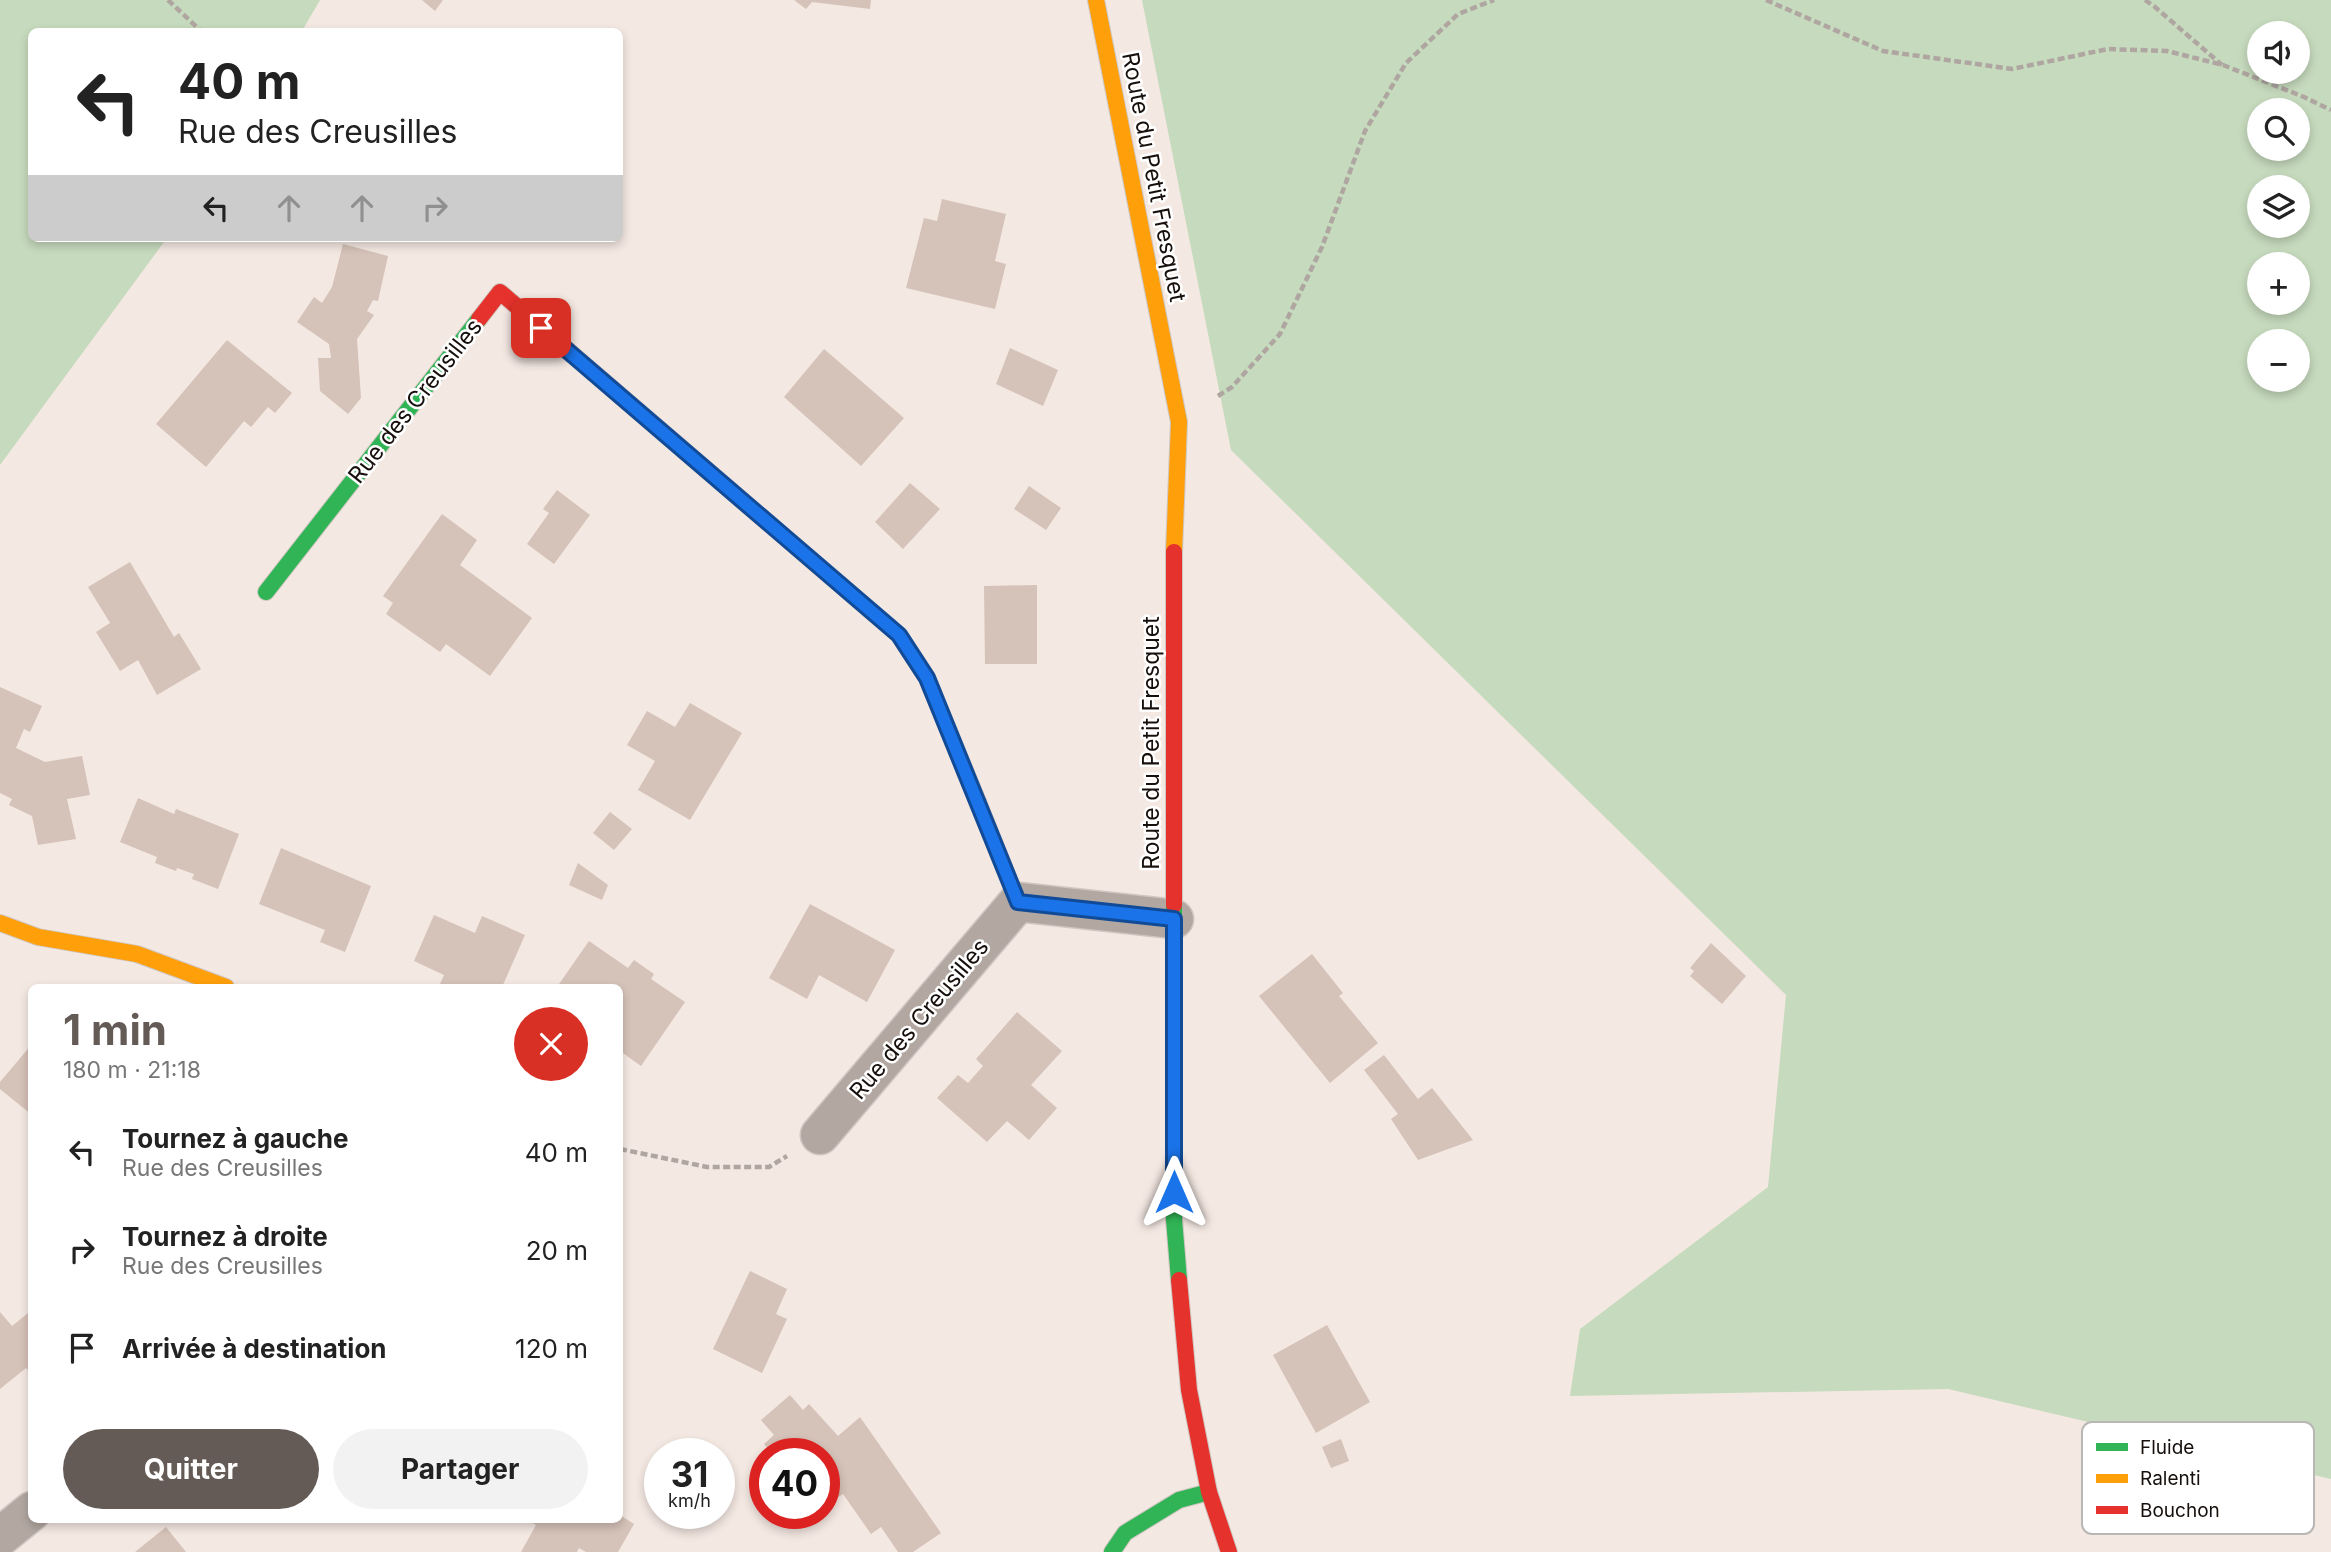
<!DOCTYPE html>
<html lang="fr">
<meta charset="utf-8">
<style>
body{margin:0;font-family:Inter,sans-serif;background:#f2f2f2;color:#222;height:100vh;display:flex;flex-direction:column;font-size:26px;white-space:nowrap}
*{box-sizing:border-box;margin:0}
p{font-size:23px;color:#767676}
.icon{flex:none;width:38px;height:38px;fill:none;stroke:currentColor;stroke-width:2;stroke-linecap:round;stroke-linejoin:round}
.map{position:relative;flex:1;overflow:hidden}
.drawer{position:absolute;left:28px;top:984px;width:595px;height:539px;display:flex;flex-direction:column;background:#fff;border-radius:10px;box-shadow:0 4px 10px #0003}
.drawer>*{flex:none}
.hud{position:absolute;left:28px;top:28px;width:595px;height:214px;border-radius:10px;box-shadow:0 4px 10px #0003;background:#fff;color:#222;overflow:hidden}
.tools{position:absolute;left:2247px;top:21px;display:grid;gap:14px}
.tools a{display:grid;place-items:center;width:63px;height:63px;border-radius:50%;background:#fff;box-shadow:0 4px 10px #0003;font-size:35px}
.speed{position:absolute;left:644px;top:1438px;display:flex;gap:14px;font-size:35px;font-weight:700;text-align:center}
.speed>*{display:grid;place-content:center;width:91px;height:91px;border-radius:50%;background:#fff;box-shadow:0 4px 10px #0003;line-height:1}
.speed small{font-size:18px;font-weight:400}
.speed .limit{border:10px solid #d22;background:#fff;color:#111}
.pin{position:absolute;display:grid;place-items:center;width:60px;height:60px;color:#fff;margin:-30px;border-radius:14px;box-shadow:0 4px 10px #0006}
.me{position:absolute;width:77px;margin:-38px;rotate:0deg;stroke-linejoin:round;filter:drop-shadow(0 0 5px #0008)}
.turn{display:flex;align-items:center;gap:24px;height:147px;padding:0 35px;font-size:32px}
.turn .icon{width:91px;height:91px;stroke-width:2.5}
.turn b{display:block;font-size:49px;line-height:60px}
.lanes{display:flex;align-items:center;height:66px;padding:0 35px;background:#0003;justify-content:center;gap:35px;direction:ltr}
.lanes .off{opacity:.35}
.round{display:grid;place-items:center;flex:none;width:74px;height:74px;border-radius:37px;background:#f2f2f2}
.headline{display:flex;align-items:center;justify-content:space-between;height:119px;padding:0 35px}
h1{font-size:42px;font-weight:700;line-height:52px;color:#645b56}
.primary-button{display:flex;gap:14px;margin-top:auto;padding:14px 35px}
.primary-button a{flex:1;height:80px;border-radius:42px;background:#645b56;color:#fff;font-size:28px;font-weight:700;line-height:80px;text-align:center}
.primary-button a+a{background:#f2f2f2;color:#222}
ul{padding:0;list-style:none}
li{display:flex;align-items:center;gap:21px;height:98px;padding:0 35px}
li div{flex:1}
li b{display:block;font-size:26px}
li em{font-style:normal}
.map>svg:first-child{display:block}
.green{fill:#c6dabd;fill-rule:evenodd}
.building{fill:#d5c2b8}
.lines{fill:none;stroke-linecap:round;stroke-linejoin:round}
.street-casing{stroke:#cfc6c1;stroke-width:41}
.fast-casing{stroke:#cfc6c1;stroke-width:18}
.slow-casing{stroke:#cfc6c1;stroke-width:18}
.jam-casing{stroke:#cfc6c1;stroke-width:18}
.path{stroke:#afa6a1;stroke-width:4.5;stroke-dasharray:7 3.5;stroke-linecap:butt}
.street{stroke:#b2a7a1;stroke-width:38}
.fast{stroke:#30b455;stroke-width:16}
.slow{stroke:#ff9f0a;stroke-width:16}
.jam{stroke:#e5322d;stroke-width:16}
.route-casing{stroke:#114b97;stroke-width:18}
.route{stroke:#1a73e8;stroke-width:12}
.labels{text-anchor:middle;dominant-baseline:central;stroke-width:5;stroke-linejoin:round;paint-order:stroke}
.street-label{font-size:23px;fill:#160f0b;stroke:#fff}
.key{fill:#fff;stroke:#b9b7b6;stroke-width:2}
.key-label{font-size:19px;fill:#160f0b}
</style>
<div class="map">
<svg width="2331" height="1552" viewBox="0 0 2331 1552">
<rect width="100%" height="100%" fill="#f4e8e2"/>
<path class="green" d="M0 0H320L302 31 32 32V238H167L0 465Z
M1142 0H2331V1479L1948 1389 1570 1396 1580 1329 1768 1187 1786 995 1231 450ZM2259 33H2298V72H2259ZM2259 110H2298V149H2259ZM2259 187H2298V226H2259ZM2259 264H2298V303H2259ZM2259 341H2298V380H2259Z"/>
<path class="building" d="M422 0H443L435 11Z
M794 0H871L870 9 812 2 806 9Z
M942 199 1006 214 995 261 1006 264 995 309 906 288 924 218 937 221Z
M343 244 388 256 378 301 373 300 367 311 374 315 357 339 361 398 348 414 320 391 318 358H331L329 344 297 322 314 297 322 303 332 287Z
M227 340 292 393 275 413 268 407 251 427 244 421 206 467 156 424Z
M1010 348 1058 370 1043 406 996 384Z
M824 349 904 418 861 466 784 397Z
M910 483 940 509 903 549 875 522Z
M1029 486 1061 508 1046 530 1014 509Z
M557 490 590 515 554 564 527 544 549 513 543 509Z
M442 514 477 540 460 565 532 618 490 676 446 644 440 652 386 614 393 603 383 596Z
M130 562 174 637 179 633 201 669 157 695 138 660 120 671 96 632 110 623 88 587Z
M1037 585V664H985L984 586Z
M0 687 42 706 30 732 24 729 16 748 45 762 82 756 90 795 67 799 76 839 38 845 32 816 9 805 12 799 0 793Z
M690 703 742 733 690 820 638 790 655 761 627 745 647 711 675 727Z
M138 798 174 814 176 809 239 834 218 889 192 879 194 874 177 868 176 871 155 863 157 857 120 842Z
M610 812 632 829 614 850 593 833Z
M281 848 371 886 345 952 320 942 325 930 259 904Z
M578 863 608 885 602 900 569 885Z
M810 904 895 950 867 1002 819 975 807 999 769 978Z
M434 915 475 933 482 916 525 935 502 987H447L440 984 444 975 414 961Z
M589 941 628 968 634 960 654 974 651 979 685 1002 641 1066 620 1051V987H557Z
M1711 943 1746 976 1722 1004 1690 976 1694 971 1690 968Z
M1312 954 1343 993 1339 996 1378 1043 1330 1083 1259 996Z
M1017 1012 1062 1051 1031 1085 1057 1108 1029 1140 1007 1121 987 1142 937 1098 958 1075 968 1083 983 1066 976 1059Z
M32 1044V1115L0 1089V1082Z
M1384 1055 1418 1099 1432 1088 1473 1140 1418 1160 1391 1119 1398 1114 1364 1070Z
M750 1271 787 1289 776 1314 787 1319 762 1373 713 1349Z
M32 1310V1374L26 1368 0 1389V1312L12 1326Z
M1327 1325 1370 1402 1316 1433 1273 1355Z
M790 1395 803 1410 809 1404 838 1436 860 1417 941 1533 913 1552H898L881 1527 871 1534 843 1494 835 1499 824 1487V1454H773L764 1444 774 1435 761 1420Z
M1341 1439 1349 1461 1331 1468 1322 1447Z
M620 1515 634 1524 618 1552H586L579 1548 577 1552H521L536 1525 524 1519H620Z
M166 1527 186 1552H135Z"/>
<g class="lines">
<defs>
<path id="street" d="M820 1135 1018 902 1174 919
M0 1537 32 1511"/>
<path id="fast" d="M266 592 479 319
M1174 905V1219L1179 1280
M1112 1552 1125 1533 1179 1500 1209 1492"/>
<path id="slow" d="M1096 0 1179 422 1174 552
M772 526 899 635 927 678 978 802
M0 923 38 937 137 954 226 987"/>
<path id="jam" d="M479 319 500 292 772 526
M1174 552V905
M978 802 1018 902
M1179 1280 1189 1390 1209 1492 1229 1552"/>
</defs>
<use href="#street" class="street-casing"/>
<use href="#fast" class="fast-casing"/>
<use href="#slow" class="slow-casing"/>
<use href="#jam" class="jam-casing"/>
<path class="path" d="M168 0 202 32
M1766 0 1883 51 2012 69 2108 49 2167 51 2223 65 2304 97 2331 110
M2145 0 2155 7 2222 65
M1218 396 1232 387 1280 334 1322 247 1365 131 1406 63 1458 14 1494 0
M620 1149 707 1167H769L787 1156"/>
<use href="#street" class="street"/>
<use href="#fast" class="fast"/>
<use href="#slow" class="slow"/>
<use href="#jam" class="jam"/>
</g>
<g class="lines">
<defs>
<path id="route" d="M541 328 899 635 927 678 1018 902 1174 919V1192"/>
</defs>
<use href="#route" class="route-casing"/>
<use href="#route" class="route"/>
</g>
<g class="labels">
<g class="street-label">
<text transform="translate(1154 177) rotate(79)">Route du Petit Fresquet</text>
<text transform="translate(415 401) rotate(-52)">Rue des Creusilles</text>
<text transform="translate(1151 743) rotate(-90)">Route du Petit Fresquet</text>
<text transform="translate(919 1019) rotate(-50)">Rue des Creusilles</text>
</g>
</g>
<rect x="2082" y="1422" width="232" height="112" rx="10" class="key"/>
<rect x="2096" y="1443" width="32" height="8" fill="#30b455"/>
<rect x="2096" y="1474" width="32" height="9" fill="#ff9f0a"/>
<rect x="2096" y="1506" width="32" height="8" fill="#e5322d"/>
<g class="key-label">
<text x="2140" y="1454">Fluide</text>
<text x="2140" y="1485">Ralenti</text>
<text x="2140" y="1517">Bouchon</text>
</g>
</svg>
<div class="tools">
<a><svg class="icon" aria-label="sound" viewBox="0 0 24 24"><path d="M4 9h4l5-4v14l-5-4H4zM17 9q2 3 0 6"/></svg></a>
<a><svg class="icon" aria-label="search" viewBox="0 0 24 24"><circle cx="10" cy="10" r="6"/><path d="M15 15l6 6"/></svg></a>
<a><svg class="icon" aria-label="layers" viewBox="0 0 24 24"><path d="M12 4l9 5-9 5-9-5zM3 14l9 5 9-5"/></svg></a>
<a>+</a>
<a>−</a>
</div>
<div class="speed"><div>31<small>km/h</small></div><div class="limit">40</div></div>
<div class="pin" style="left:541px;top:328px;background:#d93025"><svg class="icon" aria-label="arrive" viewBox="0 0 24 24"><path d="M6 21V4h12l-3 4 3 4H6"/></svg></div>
<svg class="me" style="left:1174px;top:1192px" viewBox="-20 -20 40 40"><path d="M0-17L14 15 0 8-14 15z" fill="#1a73e8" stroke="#fff" stroke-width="4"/></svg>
<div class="hud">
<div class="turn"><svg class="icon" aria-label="left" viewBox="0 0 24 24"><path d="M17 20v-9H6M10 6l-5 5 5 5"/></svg><div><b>40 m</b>Rue des Creusilles</div></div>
<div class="lanes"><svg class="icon" aria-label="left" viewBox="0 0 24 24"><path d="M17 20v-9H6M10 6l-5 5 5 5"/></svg><svg class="icon off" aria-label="ahead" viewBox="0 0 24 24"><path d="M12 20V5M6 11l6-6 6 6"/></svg><svg class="icon off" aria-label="ahead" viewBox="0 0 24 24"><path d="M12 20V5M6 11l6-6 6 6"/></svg><svg class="icon off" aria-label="right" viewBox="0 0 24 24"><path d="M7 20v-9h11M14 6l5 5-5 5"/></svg></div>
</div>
<section class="drawer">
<div class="headline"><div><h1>1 min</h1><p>180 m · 21:18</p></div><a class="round" style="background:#d93025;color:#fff"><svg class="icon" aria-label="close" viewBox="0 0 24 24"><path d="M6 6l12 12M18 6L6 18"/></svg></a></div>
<ul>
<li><svg class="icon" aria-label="left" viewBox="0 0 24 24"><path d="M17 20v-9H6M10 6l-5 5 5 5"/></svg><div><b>Tournez à gauche</b><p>Rue des Creusilles</p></div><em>40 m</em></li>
<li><svg class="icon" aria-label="right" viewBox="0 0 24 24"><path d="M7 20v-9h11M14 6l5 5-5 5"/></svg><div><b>Tournez à droite</b><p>Rue des Creusilles</p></div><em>20 m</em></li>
<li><svg class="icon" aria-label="arrive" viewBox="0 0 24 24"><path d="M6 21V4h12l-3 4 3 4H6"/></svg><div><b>Arrivée à destination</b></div><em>120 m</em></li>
</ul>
<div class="primary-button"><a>Quitter</a><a>Partager</a></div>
</section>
</div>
